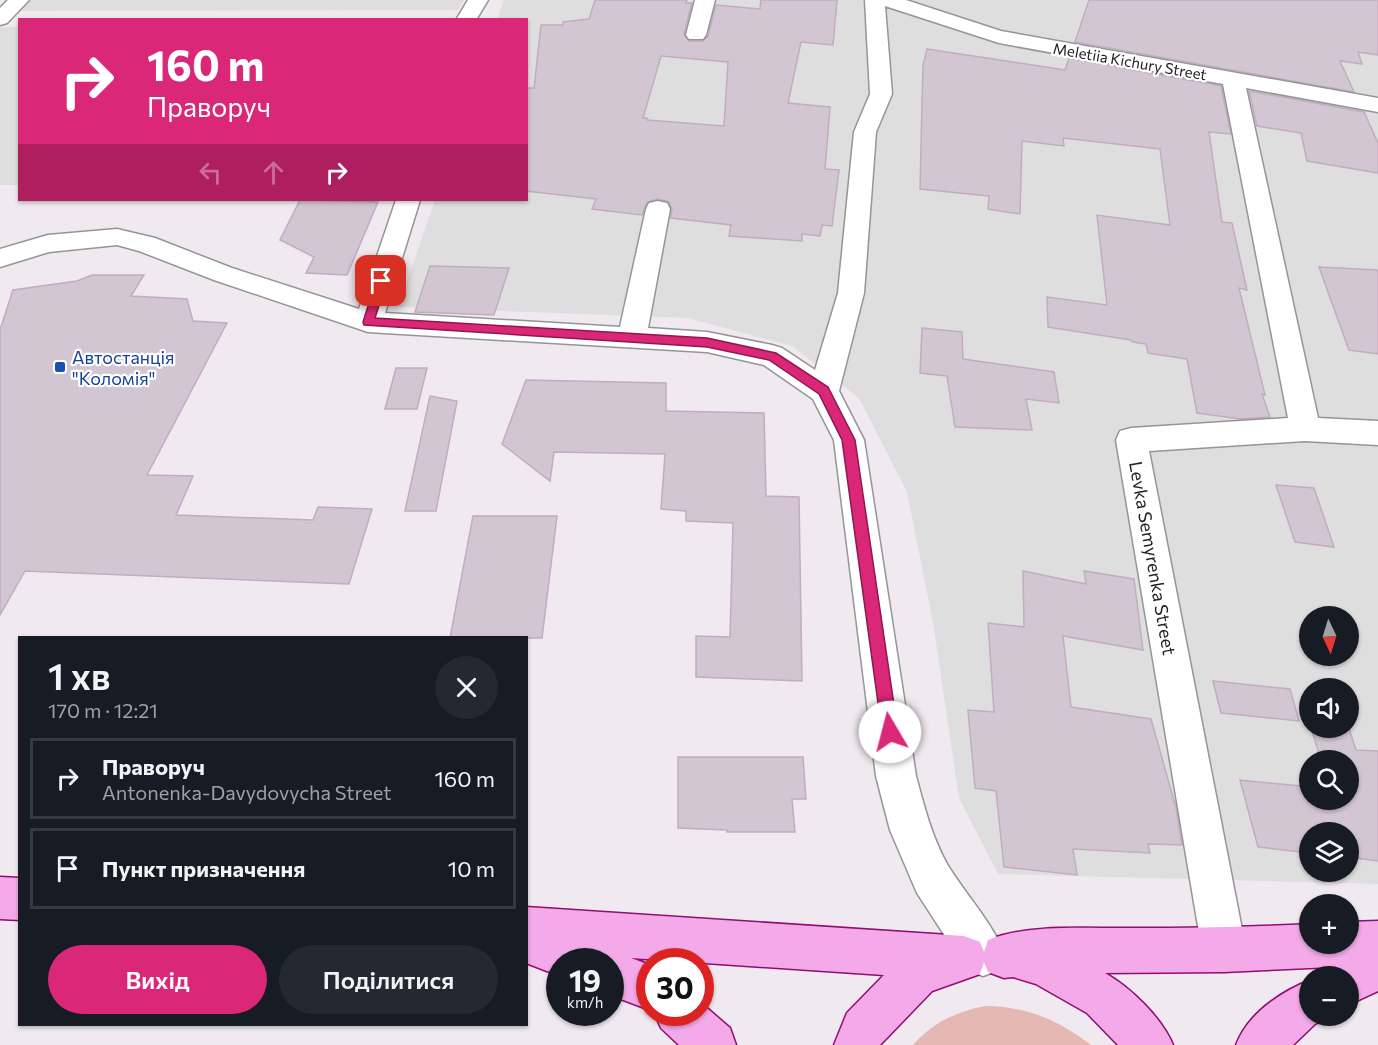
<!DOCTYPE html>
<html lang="uk">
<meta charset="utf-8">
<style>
body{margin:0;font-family:Commissioner,sans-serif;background:#242831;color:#f1f3f6;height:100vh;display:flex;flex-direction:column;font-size:22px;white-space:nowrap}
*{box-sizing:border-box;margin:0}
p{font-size:20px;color:#9ea1a6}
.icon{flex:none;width:33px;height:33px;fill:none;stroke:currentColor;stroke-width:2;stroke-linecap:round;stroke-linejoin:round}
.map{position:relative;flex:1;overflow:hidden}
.sheet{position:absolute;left:18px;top:636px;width:510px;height:390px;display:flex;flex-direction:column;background:#171b24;border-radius:0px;box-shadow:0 2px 4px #0004}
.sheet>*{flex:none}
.hud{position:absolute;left:18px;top:18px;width:510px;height:183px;border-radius:0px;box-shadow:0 2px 4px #0004;background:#db2777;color:#fff;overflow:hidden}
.needle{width:39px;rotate:176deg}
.fabs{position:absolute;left:1299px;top:606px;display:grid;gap:12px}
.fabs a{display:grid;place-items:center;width:60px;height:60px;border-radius:50%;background:#171b24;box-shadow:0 2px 4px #0004;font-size:30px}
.speed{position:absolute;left:546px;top:948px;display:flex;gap:12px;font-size:30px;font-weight:700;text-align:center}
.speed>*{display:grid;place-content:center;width:78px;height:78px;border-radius:50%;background:#171b24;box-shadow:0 2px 4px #0004;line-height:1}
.speed small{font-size:15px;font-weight:400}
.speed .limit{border:9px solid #d22;background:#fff;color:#111}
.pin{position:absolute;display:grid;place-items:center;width:51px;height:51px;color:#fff;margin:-26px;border-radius:12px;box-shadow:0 3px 9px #0006}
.me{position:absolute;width:66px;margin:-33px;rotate:352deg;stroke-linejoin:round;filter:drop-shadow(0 0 4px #0008)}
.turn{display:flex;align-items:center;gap:21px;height:126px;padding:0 30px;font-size:27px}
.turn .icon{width:78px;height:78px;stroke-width:2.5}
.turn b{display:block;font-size:42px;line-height:51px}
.lanes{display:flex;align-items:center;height:57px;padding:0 30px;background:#0003;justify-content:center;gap:30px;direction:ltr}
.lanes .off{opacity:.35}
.round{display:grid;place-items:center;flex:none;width:63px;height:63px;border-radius:32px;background:#242831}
.head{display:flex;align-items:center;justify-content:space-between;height:102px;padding:0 30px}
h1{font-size:36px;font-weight:600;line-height:45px}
.primary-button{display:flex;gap:12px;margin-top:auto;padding:12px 30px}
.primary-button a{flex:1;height:69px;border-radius:36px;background:#db2777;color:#fff;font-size:24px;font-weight:600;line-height:69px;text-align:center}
.primary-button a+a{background:#242831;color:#f1f3f6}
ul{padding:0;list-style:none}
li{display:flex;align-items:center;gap:18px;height:81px;margin:0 12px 9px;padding:0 18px;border:3px solid #363941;border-radius:0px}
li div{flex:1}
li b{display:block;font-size:22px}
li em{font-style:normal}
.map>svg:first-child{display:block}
.residential{fill:#dfdedf;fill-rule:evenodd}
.grass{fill:#e5b8b4}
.building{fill:#d3c6d3;stroke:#c1acc1;stroke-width:1.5;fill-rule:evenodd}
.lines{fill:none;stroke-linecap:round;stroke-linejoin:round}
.minor-casing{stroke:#959595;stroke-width:3}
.major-casing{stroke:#900e70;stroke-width:3}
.minor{fill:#fff;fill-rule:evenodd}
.major{fill:#f4aae9;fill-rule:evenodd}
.route{fill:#db2777;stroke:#8e194d;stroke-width:1.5}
.transit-dot{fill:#1a4fb4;stroke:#fff;stroke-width:2}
.labels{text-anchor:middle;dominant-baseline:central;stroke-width:4.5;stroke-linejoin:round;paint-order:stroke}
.far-street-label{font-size:15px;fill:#212121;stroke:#fff}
.transit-label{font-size:18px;fill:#164399;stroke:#fff;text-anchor:start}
.street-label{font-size:18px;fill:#212121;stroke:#fff}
</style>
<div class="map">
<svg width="1378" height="1045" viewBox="0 0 1378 1045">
<rect width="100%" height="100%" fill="#f0e9ef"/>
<path class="residential" d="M18 0H464L458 10 5 11Z
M504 0H1378V884L998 874 959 798 933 622 907 492 859 398 792 346 688 318 398 307 435 200H526V20L497 19ZM1310 616H1348V656H1310ZM1310 688H1348V728H1310ZM1310 760H1348V800H1310ZM1310 832H1348V872H1310Z
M0 27H19V185H0Z"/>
<path class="grass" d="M985 1006C1029 1007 1056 1019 1091 1045H913C933 1022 956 1012 985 1006Z"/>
<path class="building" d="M595 0H687L686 3H692L684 34 689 41H703L708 36 716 5 760 9 761 0H837L833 45 801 42 788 103 830 107 825 169 839 170 832 226 822 225 820 236 802 234V241L729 236 731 225 671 218 672 209 669 202 658 199 647 202 642 215 592 209 596 199 526 191V88H534L541 25H563V22L589 19ZM661 56 728 62 724 126 647 120V118H643Z
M1089 0H1378V55L1358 52 1362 64 1340 61 1354 92 1075 42Z
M927 49 1065 70 1069 58 1221 86 1231 134 1209 132 1222 222 1232 223 1247 290 1239 288 1265 395 1262 394 1270 417 1240 419 1197 413 1187 359 1148 353 1146 344 1132 342 1131 340 1048 327 1047 297 1107 305 1097 215 1170 225 1160 149 1063 138 1064 146 1022 141 1020 214 988 209 989 196 920 189 923 65Z
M1249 91 1364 112 1378 143V173L1307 161 1301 133 1257 126Z
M300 200 378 202 347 275 306 273 314 257 280 240Z
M430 266 509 268 494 315 415 312Z
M1319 267 1378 270V354L1349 350Z
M92 275H144L131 296 187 299 193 321 227 323 147 475 193 476 176 515 313 520 318 507 372 509 349 584 25 571 0 615V330L13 290 77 281Z
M922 328 962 332 963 359 1054 372 1059 403 1026 399 1032 430 955 427 947 376 920 373Z
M396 368H427L417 409H385Z
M526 380 666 383V411L764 413 766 496 799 497 802 681 696 677V636L730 637 733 523 686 521V511L661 509 665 454 554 452 550 481 502 444Z
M430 396 457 401 436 511H405Z
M1276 485 1314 488 1334 547 1295 542Z
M473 516H557L542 638H450Z
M1023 571 1086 584 1084 571 1134 579 1143 650 1063 636 1071 707 1151 719 1176 808 1182 845 1148 844 1150 853 1073 849 1077 875 1004 867 996 791 975 788 968 710 994 712 988 623 1024 627Z
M1213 681 1290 689 1299 721 1221 713Z
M1348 725 1356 750 1378 751V861L1348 857V832H1310V853L1258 847 1240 780 1310 787V800H1348V760H1321L1311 728H1348Z
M678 757H803L806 799H792L795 832H727V830L678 828Z"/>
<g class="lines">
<defs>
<path id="minor" d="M8 0H29L7 23 0 25V8Z
M468 0H488L476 20H456Z
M695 0H715L706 35 703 39H689L686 35Z
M865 0H906L1001 31 1378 98V112L1246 88 1318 418 1378 421V445L1305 441 1149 451 1246 950 1240 966 1224 972 1208 966 1202 950 1116 440 1120 431 1131 428 1288 418 1223 84 999 43 885 6 892 94 876 132 864 293 839 391 864 440 916 776C924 806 932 837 947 864 966 895 991 921 1005 954L999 970 983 976 967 970 917 893 890 830 876 776 834 440 813 399 764 365 707 352 368 332 214 280 139 251 117 245 49 252 0 267V249L48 235 117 229 155 238 232 268 359 309 396 200H420L385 313 620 327 646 209 649 203 658 201 667 203 670 209 648 328 707 332 772 345 782 348 815 370 838 293 854 132 870 94Z"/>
<path id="major" d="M0 877 20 878V920L0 919Z
M526 907 964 936 980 942 984 952 988 940C1030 923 1090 929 1134 928 1193 928 1251 927 1310 924V944H1348V922L1378 921V991L1348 1005V976H1328L1332 967 1224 972 1105 973C1130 987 1162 1018 1173 1045H1118L1087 1013 1036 984 1013 977 1004 978 988 972 984 962 980 974 932 991 880 1045H834L847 1013 884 975 631 958 650 965V1010L610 995V962H560V976L526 963Z
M1310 980V1016H1328L1326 1019 1315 1024 1293 1045H1236C1248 1014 1279 993 1310 980Z
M700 1002 730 1028 736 1045H679L661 1028 654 1012H700Z"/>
</defs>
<use href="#minor" class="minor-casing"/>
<use href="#major" class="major-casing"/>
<use href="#minor" class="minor"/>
<use href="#major" class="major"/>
</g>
<path class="route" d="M381 277 387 281 375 318 707 338 776 353 828 387 855 440 898 732 896 737 890 740 884 737 882 732 842 440 819 394 769 360 707 347 364 325 363 322 376 281Z"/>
<rect class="transit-dot" x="54" y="361" width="12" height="12" rx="3"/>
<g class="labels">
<g class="far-street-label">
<text transform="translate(1130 61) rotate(10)">Meletiia Kichury Street</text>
</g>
<g class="transit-label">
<text x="72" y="357">Автостанція<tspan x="72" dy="21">"Коломія"</tspan></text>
</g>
<g class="street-label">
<text transform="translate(1153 558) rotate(80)">Levka Semyrenka Street</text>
</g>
</g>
</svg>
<div class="fabs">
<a><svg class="needle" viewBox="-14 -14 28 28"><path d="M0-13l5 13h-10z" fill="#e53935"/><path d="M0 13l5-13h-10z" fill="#9ea1a6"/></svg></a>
<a><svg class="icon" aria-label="sound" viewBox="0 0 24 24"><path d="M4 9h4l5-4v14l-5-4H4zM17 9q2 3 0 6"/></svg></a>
<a><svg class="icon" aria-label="search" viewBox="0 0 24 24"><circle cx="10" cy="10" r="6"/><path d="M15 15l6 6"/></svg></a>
<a><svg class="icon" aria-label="layers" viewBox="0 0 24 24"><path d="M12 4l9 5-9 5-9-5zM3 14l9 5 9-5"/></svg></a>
<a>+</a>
<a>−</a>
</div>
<div class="speed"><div>19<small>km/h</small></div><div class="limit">30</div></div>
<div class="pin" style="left:381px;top:281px;background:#d93025"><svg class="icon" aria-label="arrive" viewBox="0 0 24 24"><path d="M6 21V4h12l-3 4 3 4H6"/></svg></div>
<svg class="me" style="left:890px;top:732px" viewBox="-20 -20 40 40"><circle r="19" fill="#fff"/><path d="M0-13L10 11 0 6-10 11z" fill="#db2777"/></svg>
<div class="hud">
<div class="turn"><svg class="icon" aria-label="right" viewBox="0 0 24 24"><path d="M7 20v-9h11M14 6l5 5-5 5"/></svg><div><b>160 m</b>Праворуч</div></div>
<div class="lanes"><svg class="icon off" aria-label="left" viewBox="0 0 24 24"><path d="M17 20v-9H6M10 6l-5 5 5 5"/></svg><svg class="icon off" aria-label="ahead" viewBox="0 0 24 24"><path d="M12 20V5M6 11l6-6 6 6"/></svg><svg class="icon" aria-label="right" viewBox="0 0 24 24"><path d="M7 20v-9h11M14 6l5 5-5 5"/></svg></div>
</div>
<section class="sheet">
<div class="head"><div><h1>1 хв</h1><p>170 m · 12:21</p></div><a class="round"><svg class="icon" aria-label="close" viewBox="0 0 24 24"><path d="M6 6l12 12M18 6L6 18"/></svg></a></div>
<ul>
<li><svg class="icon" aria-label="right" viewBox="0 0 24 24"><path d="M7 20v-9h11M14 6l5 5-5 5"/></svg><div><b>Праворуч</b><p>Antonenka-Davydovycha Street</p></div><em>160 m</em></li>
<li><svg class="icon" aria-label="arrive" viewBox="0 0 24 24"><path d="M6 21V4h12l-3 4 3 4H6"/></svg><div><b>Пункт призначення</b></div><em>10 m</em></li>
</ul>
<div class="primary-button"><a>Вихід</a><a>Поділитися</a></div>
</section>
</div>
